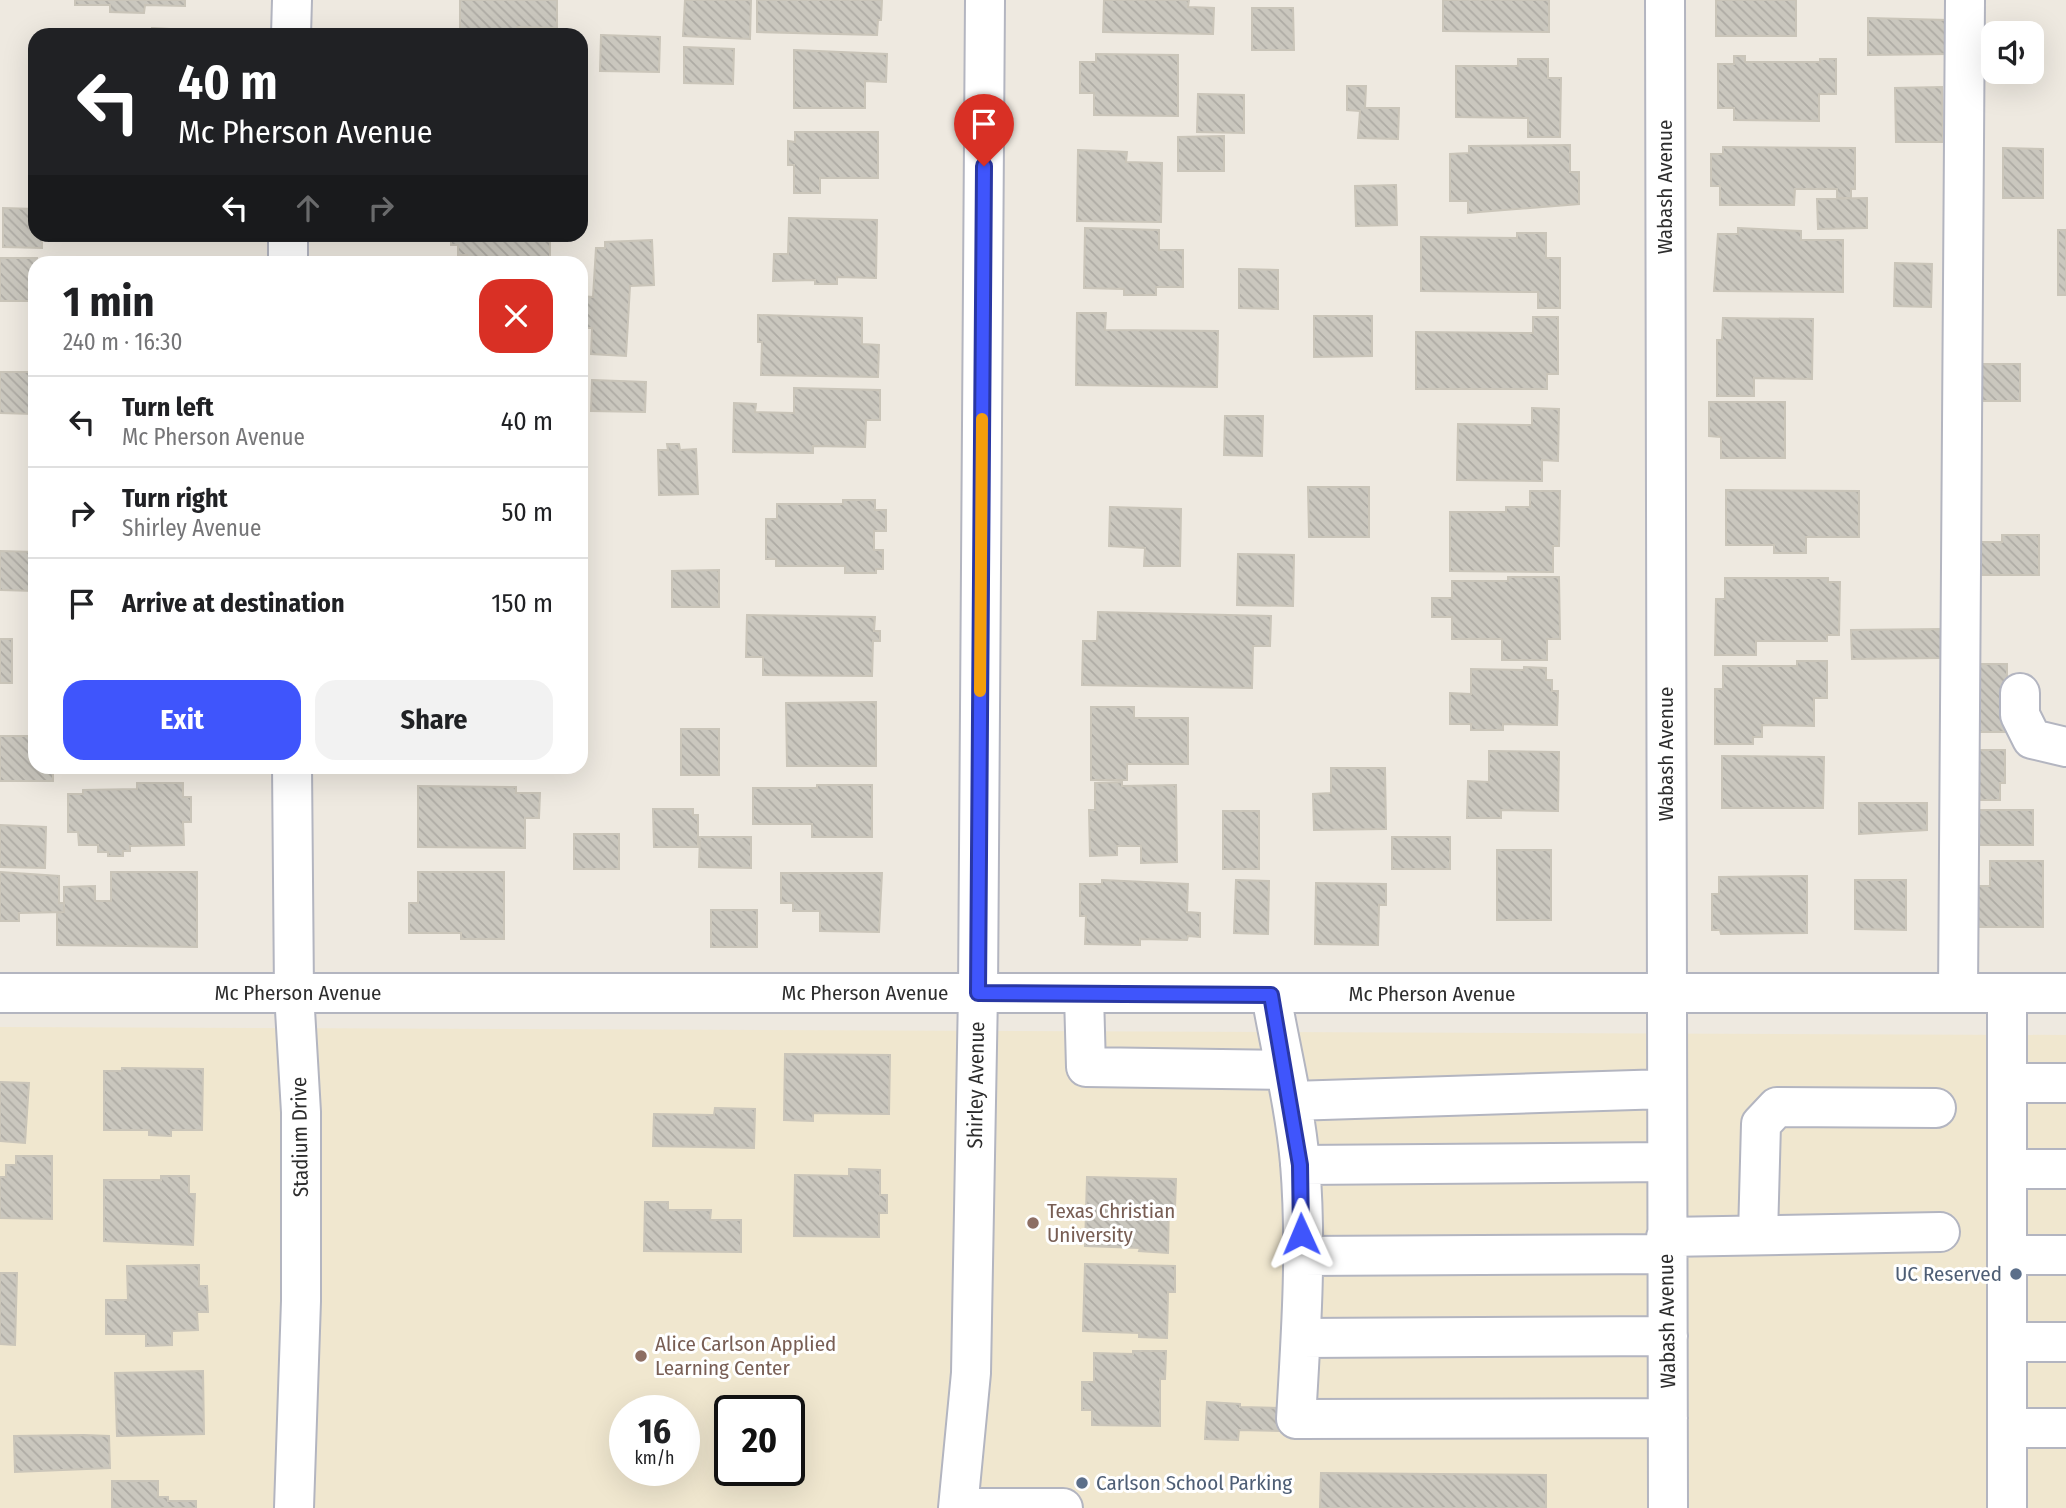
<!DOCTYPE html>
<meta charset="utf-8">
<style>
body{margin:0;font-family:"Fira Sans Condensed",sans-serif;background:#f2f2f2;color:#202124;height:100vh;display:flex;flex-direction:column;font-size:26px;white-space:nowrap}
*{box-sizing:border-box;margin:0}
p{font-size:23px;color:#757577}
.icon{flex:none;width:38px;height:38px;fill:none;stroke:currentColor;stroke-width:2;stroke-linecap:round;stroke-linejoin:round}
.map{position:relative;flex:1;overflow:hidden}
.panel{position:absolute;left:28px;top:256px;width:560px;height:518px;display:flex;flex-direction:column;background:#fff;border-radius:21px;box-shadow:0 7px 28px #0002}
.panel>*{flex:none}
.banner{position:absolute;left:28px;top:28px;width:560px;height:214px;border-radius:21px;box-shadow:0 7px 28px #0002;background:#202124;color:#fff;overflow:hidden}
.tools{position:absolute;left:1981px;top:21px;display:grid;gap:14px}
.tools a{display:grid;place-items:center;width:63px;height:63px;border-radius:14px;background:#fff;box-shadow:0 7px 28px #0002;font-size:35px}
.speed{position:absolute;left:609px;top:1395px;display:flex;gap:14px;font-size:35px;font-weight:700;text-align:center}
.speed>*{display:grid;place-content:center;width:91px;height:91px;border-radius:50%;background:#fff;box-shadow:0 7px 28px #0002;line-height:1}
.speed small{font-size:18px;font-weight:400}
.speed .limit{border:4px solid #111;border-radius:10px;background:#fff;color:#111}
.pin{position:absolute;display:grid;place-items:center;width:60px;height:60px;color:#fff;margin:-72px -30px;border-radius:50% 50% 50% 0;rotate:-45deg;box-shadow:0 0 7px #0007}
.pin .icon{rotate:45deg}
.me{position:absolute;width:77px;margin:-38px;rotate:359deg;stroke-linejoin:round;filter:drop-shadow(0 0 5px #0008)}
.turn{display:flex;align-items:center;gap:24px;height:147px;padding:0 35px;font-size:32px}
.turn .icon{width:91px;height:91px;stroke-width:2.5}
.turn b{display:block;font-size:49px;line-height:60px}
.lanes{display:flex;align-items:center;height:66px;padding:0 35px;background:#0003;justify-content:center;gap:35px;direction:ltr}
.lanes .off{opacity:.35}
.round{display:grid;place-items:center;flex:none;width:74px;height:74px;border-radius:21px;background:#f2f2f2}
.headline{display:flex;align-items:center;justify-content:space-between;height:119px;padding:0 35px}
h1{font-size:42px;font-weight:700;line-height:52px}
.button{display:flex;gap:14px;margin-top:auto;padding:14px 35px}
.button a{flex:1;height:80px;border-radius:21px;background:#3f55fc;color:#fff;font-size:28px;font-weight:700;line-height:80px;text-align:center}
.button a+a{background:#f2f2f2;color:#202124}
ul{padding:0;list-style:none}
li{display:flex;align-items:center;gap:21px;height:91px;padding:0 35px;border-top:2px solid #e0e0e0}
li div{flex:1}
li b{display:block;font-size:26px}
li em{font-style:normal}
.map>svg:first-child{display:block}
.education{fill:#f0e7cf;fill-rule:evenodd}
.building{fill:url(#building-back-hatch);stroke:#cac5b9;stroke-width:2}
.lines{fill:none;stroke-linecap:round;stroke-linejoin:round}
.minor-casing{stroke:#b3b5c0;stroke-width:42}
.minor{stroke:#fff;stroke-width:38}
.route-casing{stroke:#2937a4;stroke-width:18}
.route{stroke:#3f55fc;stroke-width:12}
.slow{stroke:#f59e0b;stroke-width:12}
.education-dot{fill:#8d6e63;stroke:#fff;stroke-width:2.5}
.service-dot{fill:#5c6f8a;stroke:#fff;stroke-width:2.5}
.labels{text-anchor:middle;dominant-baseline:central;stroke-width:6;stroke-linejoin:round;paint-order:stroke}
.street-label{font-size:21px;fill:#2d2d2d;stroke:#fff}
.education-label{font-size:21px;fill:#785e54;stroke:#fff;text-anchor:start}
.service-label{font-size:21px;fill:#4e5e75;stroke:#fff;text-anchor:end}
</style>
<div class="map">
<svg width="2066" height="1508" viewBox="0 0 2066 1508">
<defs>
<pattern id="building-back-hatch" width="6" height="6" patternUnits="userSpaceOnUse" patternTransform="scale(1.75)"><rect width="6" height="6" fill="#cac7be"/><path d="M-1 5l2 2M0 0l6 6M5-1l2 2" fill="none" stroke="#aeaba4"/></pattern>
</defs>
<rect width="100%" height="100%" fill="#eee9e0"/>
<path class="education" d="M0 1027 2066 1035V1508H0ZM625 1410H684V1470H625ZM730 1410H789V1470H730Z"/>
<path class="building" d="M75 0H185V6L145 5 144 13 110 12V5H75Z
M460 0H557V28L517 27V32H460Z
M685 0H751L750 39 683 36Z
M757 0H882L881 20H878L877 35 757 32Z
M1104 0H1189L1188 7 1214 8 1213 34 1103 32Z
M1443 0H1549V32L1443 31Z
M1716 0H1796V36H1716Z
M1252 8H1293L1294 50H1252Z
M1868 18 1948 20V54L1868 55Z
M152 28 188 30 187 35H152Z
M601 35 660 37 659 72 600 71Z
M684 47 734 49 733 84 684 83Z
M794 50 887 54 886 82 865 81V108H794Z
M1096 54 1178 55V116L1094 115V93H1080V62H1096Z
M1734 56H1745V62H1820V59H1836V94H1819V121L1734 120V108H1718V64H1734Z
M1518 59H1548V78H1561L1560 137H1528V118L1456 117V66H1518Z
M1347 86H1366L1365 108H1399L1398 139 1358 138 1360 111 1347 110Z
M1942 87 1943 142H1896L1895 88Z
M1198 94 1244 95V133L1197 132Z
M795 132H878V178H820V193H794V165H788V141L795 142Z
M1224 136V171H1178V137Z
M1570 145V172H1579V204L1468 213V201H1450V154L1469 153V146Z
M1723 147 1855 148V189H1851V198H1837V189H1795L1794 205H1720V186H1711V154H1723Z
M2003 148 2043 149V198H2003Z
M1078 150 1127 152 1126 162 1162 163 1161 222 1077 221Z
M1396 185 1397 225 1356 226 1355 186Z
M1867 198V228L1818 229 1817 199Z
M3 208 35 209V234H42V248L3 247Z
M789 218 877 220 876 278 837 277V284H815V280L773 281 774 254H788Z
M1085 228 1159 230V250H1183V287H1156V295H1124V289L1084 288Z
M1738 228 1801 231V240H1843V292L1714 291 1718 234H1738Z
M2058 230H2066V295H2058Z
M1517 233H1546V258H1560V308H1538V292L1421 291V237L1517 238Z
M451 234H550V262H467V255H458V245H451Z
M652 240 654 285 630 286 626 356 591 354 592 328H581V296L593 297 596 248H605V242Z
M0 258H37L35 301H0Z
M1895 263 1932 264 1931 307 1894 306Z
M1239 269 1278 270V309L1239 308Z
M1077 313H1106L1105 330 1218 331 1217 387 1076 385Z
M758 315 862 318V344L879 345 878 377 761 375 762 342H758Z
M1314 316H1372V356L1314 357Z
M1533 317H1558V374H1547V389H1416V332L1533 333Z
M1723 318 1813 319 1812 379 1754 378V396H1717V340H1722Z
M1972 364H2020V401H1972Z
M29 369H35L33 414 0 413V372H29Z
M592 380 646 382 645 412 591 411Z
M794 388 880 390V420H866L865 447 813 446V453L733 452 734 403 756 404 755 412 794 413Z
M1709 402H1785V458H1721V437L1709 436Z
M1532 408 1559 409 1558 461 1542 460V481L1457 480 1458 424 1532 425Z
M1225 416H1263L1262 456 1224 455Z
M667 444H679L680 450 696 449 698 494 659 495 658 450H668Z
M1308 487H1369V537H1309Z
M1726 490 1859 491V537H1806V553H1774V545H1726Z
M1530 491H1560L1559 546H1553V572L1450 571V512H1506V507H1530Z
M843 500H875V510H886V531H874V550H883V569H876V573H845V566H776V559H766V519H777V504H843Z
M32 501H35V551H33Z
M1110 507 1181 509 1180 566H1144L1145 548 1109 546Z
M2002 535H2039V575H1965V542H2002Z
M0 551 35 552V591L0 590Z
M1238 554 1294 555 1293 606 1237 605Z
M719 570V607H672V571Z
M1508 577H1559L1560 639H1547V660H1502V639H1452V617H1432V598H1452V581H1508Z
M1725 578H1828V582H1840L1839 635H1827V641H1756V655H1715L1716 599H1725Z
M1098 612 1271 616 1270 646H1253L1252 688 1082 685 1083 641H1097Z
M747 615 875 617 874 631H880V641H873L872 676 763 675V657H746Z
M1941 629V658L1852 659 1851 630Z
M0 639H12V683H0Z
M1797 661H1827V698H1814V726L1762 725V737H1753V744H1715V689H1723V666H1797Z
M1961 664H2007V732H1961Z
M1524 667 1546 668V680H1552V691H1558L1557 725 1503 724V730H1471V724H1450V693L1471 694V669L1524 670Z
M876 702V766H787L786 703Z
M1091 707H1134V718H1188V764H1127V780H1091Z
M681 729H719V775H681Z
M0 736H35V766H53V781H0Z
M1960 750H2005V783H2000V800H1960Z
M1489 751 1559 752 1558 811 1501 810V818H1467L1468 781 1489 782Z
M1722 756 1824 757 1823 808H1722Z
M1331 768H1385L1386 829 1314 830 1313 794 1331 793Z
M1122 782V786L1176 785 1177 862 1141 863V846H1117V855L1090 856 1089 810H1095V783Z
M137 783H183V797H191V822H183L184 845 130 846V851H123V856H108V852H98V845H79L78 832H68V794H83V790L137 789Z
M817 785H872V837H812V824H753V788H817Z
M418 786 516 787V793H540L539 818H525V848L418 847Z
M1859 803H1927V830L1859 834Z
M653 809H693V815H698V847H654Z
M1978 810H2033V845H1978Z
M1223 811H1259V869H1223Z
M0 825 46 827 45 868 0 867Z
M574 834H619V869H574Z
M700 837H751V868L699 867Z
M1392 837H1450V869H1392Z
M1497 850H1551V920H1497Z
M1990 861H2043V927H1973L1972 886H1990Z
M0 872 59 876V903H64V912L19 913V921H0Z
M111 872H197V947L57 945V913L64 912V887L95 886V901H111Z
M418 872H504V939H461V933H409V903H418Z
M781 873H882L879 932 820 931V911H793V903H781Z
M1807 876V933L1721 934 1720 930H1712V894H1719V877Z
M1102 880 1188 884 1187 912 1200 913V937L1188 936 1187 940 1140 939V945L1085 944 1086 916H1080V884H1102Z
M1236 880 1269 881 1268 934 1234 933Z
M1855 880H1906V930L1855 929Z
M1316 883 1386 884V905H1379L1378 945 1315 944Z
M711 910H757V947H711Z
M785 1054 890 1055 889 1114 813 1113V1121L784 1120Z
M122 1068 203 1069 202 1130H171V1136L149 1135V1130H104V1071H122Z
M0 1082 29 1083 25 1143 0 1141Z
M715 1108 755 1109 754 1148 653 1146 654 1114 714 1115Z
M16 1156H52V1219L0 1218V1177H6V1165H16Z
M849 1169 880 1170V1195H887V1213H879V1237L794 1236 795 1175 849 1176Z
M161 1176H189V1194H195L193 1245 104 1241V1180H161Z
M1087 1177 1176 1179 1175 1207 1169 1206 1168 1253 1139 1251 1140 1248 1085 1246Z
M645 1202H668V1210H711L710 1220H741V1252L644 1251Z
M1085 1264 1175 1266V1292H1168L1167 1338 1139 1337V1333L1083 1331Z
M199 1265V1286H207L208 1312H197L198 1330 172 1331V1345L146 1346V1334H106V1300H128L127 1266Z
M0 1273H17L15 1345 0 1344Z
M1133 1351H1166L1165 1379H1160V1426L1092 1425V1410H1082V1382H1094V1353L1133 1354Z
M203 1371 204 1434 117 1436 115 1373Z
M1207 1402 1240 1404V1407L1281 1408V1431L1239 1430 1238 1440 1205 1439Z
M84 1435 109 1436 110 1468 15 1472 14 1436Z
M1321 1473 1546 1475V1508H1320Z
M112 1481H158V1497H168V1501H196V1508H112Z"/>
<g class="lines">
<defs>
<path id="minor" d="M1665 0 1668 1508
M291 35 292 0
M288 234V262
M2020 693V715L2032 739 2066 747
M292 766 294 993 301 1112V1301L294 1508
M0 993H2066
M1958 993 1965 0
M2007 993V1508
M1084 995 1086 1067 1285 1070
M1271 995C1281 1051 1295 1107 1300 1163 1307 1248 1301 1335 1296 1419L1668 1418
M2007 1083H2066
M1292 1101 1666 1089
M1300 1165 1666 1162
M2007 1169H2066
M1758 1235 1761 1124 1777 1107 1936 1108
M1666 1237 1940 1232
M2007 1255H2066
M1302 1256 1666 1254
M1301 1338 1668 1336
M2007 1342H2066
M2007 1428H2066
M958 1508 971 1373 978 993 985 0
M958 1508H1063"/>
</defs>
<use href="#minor" class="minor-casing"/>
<use href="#minor" class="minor"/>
</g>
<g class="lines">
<defs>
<path id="route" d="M984 166 978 993 1271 995 1300 1165 1301 1234"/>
</defs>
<use href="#route" class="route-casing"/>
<use href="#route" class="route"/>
<path class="slow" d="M980 691 982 419"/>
</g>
<g class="education-dot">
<circle cx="1033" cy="1223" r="7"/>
<circle cx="641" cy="1356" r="7"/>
</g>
<g class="service-dot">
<circle cx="2016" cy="1274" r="7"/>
<circle cx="1082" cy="1483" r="7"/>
</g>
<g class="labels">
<g class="street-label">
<text transform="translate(1665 187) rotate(-90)">Wabash Avenue</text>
<text transform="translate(1666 754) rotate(-90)">Wabash Avenue</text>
<text x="298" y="993">Mc Pherson Avenue</text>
<text x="865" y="993">Mc Pherson Avenue</text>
<text x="1432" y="994">Mc Pherson Avenue</text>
<text transform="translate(976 1085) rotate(-89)">Shirley Avenue</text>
<text transform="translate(300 1137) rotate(-91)">Stadium Drive</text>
<text transform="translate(1667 1321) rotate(-91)">Wabash Avenue</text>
</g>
<g class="education-label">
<text x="1047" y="1211">Texas Christian<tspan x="1047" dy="24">University</tspan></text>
<text x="655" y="1344">Alice Carlson Applied<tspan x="655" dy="24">Learning Center</tspan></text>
</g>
<g class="service-label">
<text x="2002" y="1274">UC Reserved</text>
<text x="1096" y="1483" text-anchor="start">Carlson School Parking</text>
</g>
</g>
</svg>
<div class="tools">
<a><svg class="icon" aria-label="sound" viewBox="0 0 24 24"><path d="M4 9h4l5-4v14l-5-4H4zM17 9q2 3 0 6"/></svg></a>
</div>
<div class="speed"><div>16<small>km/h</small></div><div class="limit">20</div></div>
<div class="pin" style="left:984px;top:166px;background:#d93025"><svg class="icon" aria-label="arrive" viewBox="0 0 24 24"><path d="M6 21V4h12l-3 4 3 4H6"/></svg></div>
<svg class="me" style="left:1301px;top:1234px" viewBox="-20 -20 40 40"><path d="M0-17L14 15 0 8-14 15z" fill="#3f55fc" stroke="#fff" stroke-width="4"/></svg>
<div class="banner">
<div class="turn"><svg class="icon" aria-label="left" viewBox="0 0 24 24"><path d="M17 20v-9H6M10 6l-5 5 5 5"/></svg><div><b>40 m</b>Mc Pherson Avenue</div></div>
<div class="lanes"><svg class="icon" aria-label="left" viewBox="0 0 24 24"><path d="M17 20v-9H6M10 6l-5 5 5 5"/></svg><svg class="icon off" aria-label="ahead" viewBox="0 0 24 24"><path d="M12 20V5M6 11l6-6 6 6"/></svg><svg class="icon off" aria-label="right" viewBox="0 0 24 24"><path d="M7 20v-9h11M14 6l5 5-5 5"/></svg></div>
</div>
<section class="panel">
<div class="headline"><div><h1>1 min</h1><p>240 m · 16:30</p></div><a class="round" style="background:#d93025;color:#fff"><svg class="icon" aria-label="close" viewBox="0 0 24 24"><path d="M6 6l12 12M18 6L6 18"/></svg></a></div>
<ul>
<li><svg class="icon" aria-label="left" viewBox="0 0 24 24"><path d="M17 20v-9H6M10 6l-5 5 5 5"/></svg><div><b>Turn left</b><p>Mc Pherson Avenue</p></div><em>40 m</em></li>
<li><svg class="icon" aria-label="right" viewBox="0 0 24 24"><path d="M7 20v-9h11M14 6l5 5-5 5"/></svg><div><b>Turn right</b><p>Shirley Avenue</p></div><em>50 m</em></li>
<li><svg class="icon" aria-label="arrive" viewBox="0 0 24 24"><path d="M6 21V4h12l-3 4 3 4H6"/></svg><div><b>Arrive at destination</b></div><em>150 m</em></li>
</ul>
<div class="button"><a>Exit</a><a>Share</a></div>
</section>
</div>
